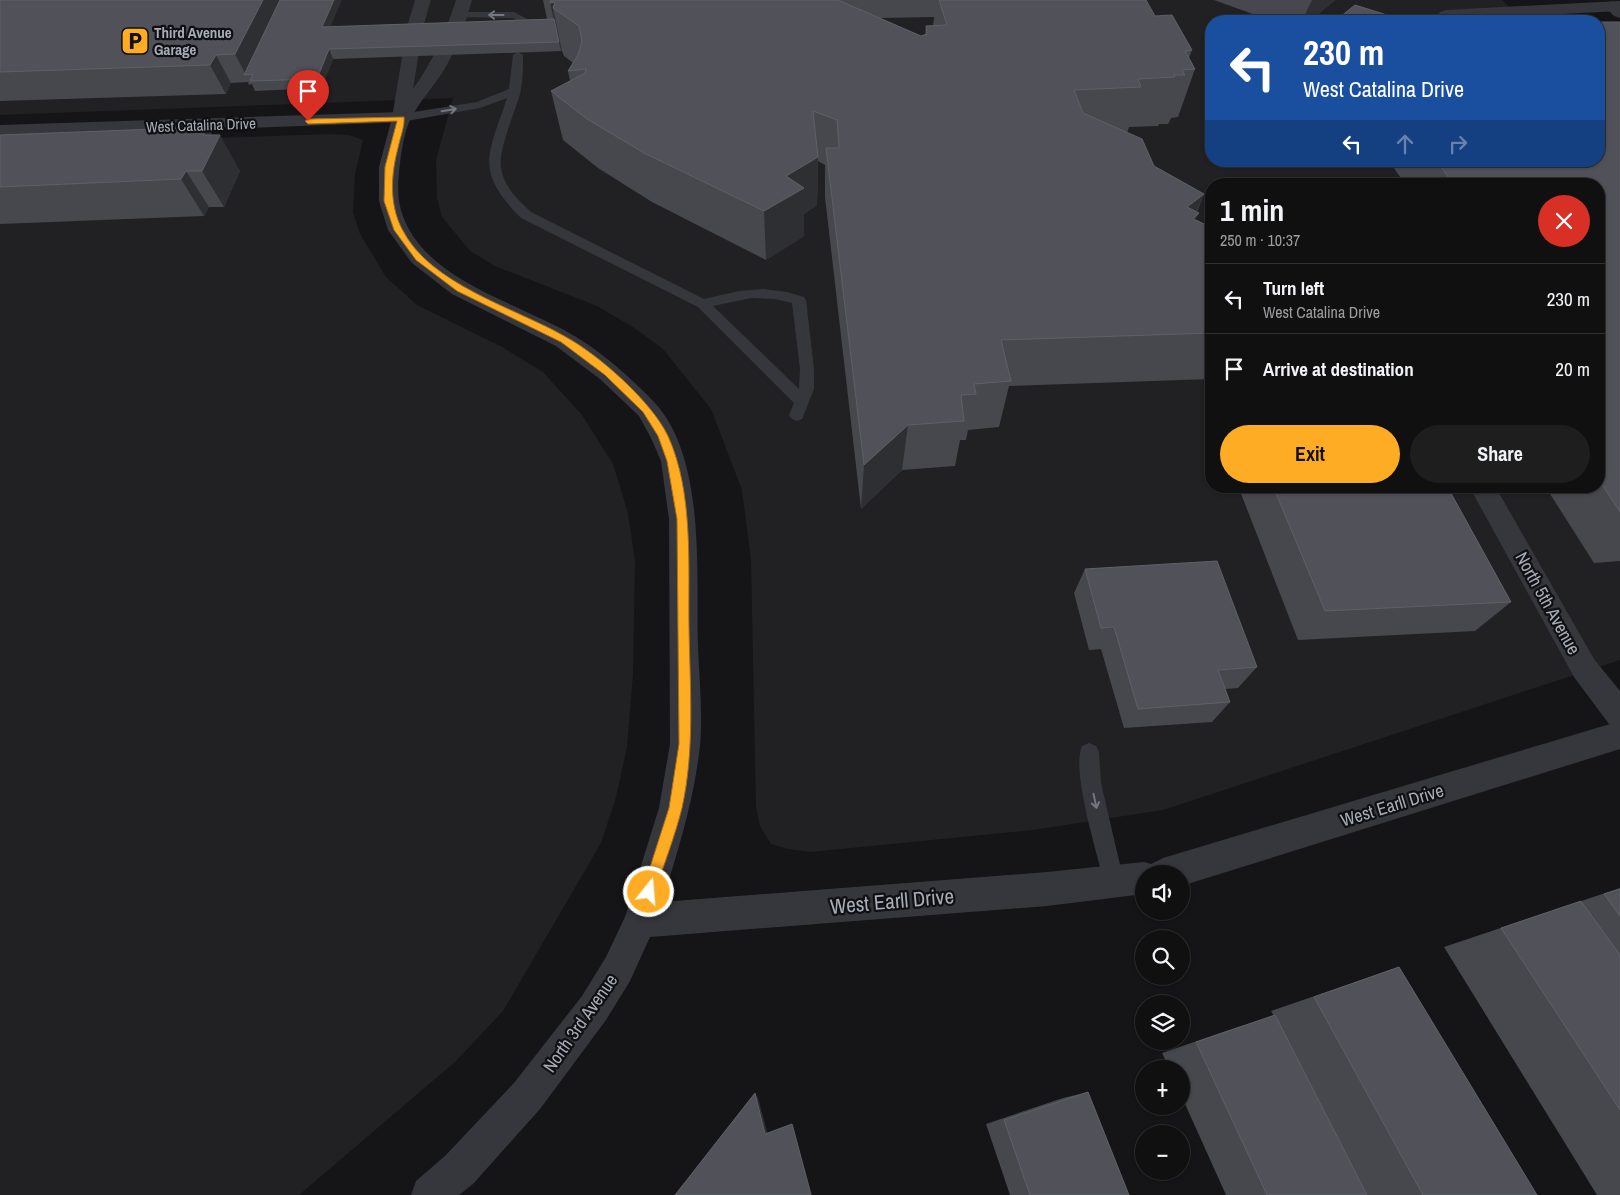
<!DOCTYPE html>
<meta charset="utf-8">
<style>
body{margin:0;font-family:"Archivo Narrow",sans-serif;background:#1e1e1f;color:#f1f3f6;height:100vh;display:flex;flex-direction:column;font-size:19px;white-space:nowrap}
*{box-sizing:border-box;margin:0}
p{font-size:16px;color:#9c9d9f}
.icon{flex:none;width:28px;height:28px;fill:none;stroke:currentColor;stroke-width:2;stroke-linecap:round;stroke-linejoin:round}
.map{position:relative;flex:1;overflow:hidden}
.sheet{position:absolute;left:1205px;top:178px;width:400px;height:315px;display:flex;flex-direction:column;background:#101011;border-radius:20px;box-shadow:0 1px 4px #0004,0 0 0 1px #303031}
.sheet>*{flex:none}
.guide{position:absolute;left:1205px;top:15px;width:400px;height:152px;border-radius:20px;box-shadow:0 1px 4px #0004,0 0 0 1px #303031;background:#1a4fa0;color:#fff;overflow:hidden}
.buttons{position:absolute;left:1135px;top:865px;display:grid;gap:10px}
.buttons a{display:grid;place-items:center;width:55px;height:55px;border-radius:50%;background:#101011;box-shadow:0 1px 4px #0004,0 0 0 1px #303031;font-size:25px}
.pin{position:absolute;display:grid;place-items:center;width:42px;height:42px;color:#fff;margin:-51px -21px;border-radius:50% 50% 50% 0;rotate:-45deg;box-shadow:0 0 5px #0007}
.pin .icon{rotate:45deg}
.me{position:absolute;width:55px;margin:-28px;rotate:17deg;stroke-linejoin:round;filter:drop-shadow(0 0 4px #0008)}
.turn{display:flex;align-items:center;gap:18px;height:105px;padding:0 15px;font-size:22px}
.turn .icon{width:65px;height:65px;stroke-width:2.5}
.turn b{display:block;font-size:35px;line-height:42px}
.lanes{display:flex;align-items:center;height:48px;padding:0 15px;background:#0003;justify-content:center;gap:25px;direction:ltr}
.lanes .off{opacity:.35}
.round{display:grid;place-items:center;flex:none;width:52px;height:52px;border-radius:26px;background:#1e1e1f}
.headline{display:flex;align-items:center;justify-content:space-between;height:85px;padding:0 15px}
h1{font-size:30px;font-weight:700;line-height:38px}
.primary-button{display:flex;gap:10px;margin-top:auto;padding:10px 15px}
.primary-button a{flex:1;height:58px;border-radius:30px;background:#ffac25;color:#111;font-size:20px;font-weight:700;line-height:58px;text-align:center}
.primary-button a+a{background:#1e1e1f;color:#f1f3f6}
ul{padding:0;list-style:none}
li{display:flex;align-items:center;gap:15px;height:70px;padding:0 15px;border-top:1px solid #303031}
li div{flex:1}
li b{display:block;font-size:19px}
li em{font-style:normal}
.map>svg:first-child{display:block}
.built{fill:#212124;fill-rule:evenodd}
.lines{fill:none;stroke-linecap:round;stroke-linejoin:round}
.service{fill:#36373d;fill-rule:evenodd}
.minor{fill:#36373d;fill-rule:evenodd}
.tertiary{fill:#36373d;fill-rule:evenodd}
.wall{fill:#46484d;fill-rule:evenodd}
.shaded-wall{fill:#2e2f33}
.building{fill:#515259;stroke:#5e6068}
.oneway{stroke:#747781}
.route{fill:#ffac25;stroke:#a67018}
.labels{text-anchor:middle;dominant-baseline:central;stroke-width:4.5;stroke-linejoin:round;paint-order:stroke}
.far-poi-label{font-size:15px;font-weight:bold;fill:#a6acb9;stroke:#101012;text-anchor:start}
.far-street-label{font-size:15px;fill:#a6acb9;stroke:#101012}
.street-label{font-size:18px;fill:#a6acb9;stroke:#101012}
.near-street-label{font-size:21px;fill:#a6acb9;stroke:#101012}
</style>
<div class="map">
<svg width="1620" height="1195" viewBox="0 0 1620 1195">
<rect width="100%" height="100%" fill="#151517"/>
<path class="built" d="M0 0H1502L1524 21H1211V161H1599L1620 39V660L1163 810 1033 830 810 852 788 849 771 844 760 826 756 807 751 560 742 490 711 409 663 349 633 327 597 306 495 266 470 251 442 217 437 198 436 160 453 98 0 115ZM1211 184H1599V486H1211Z
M327 134 349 135 363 140 355 174 353 212 360 234 386 277 417 305 502 347 543 372 582 415 613 464 628 513 635 561 633 675 627 747 616 797 601 843 503 1011 456 1061 299 1195H0V146Z"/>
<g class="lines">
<path class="service" d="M459 12H514L527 19 526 30 521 33 517 32V20L512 18 455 17 454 15 455 13Z
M518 52 523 55C523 67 523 82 520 94 515 112 498 150 501 168 504 187 518 200 531 212L704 299 739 291 763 289 787 292 804 297 806 300 814 369V389L802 419 797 421 792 419 789 415 794 403 698 307 521 218C474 170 488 156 507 98L480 108 401 122 395 118 401 114 477 102 509 89 513 55ZM751 298 775 299 792 303 800 369 799 389 713 306Z
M1089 743 1096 746 1099 752 1101 783 1124 882 1121 889 1114 892 1107 889 1104 882C1097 853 1071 770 1082 746Z"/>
<path class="minor" d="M1612 1 1620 5V18L1614 16 1604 6 1606 3Z
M401 112 407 114 410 118 407 122 0 137V125Z
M1469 486H1495L1594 659 1620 691V728L1609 724 1574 677Z"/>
<path class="tertiary" d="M415 0H431L423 27 413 89C433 61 446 32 456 0H472C465 24 457 48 444 70 434 86 420 101 411 118 402 135 396 183 399 202 414 278 513 300 571 334 601 351 630 377 654 402 706 457 696 573 698 645 699 677 703 714 700 746 694 800 678 851 662 902L1047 872 1144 862 1151 864 1163 858 1620 721V749L1194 882 1181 886V874H1144V894L1047 906 650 937 630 981 606 1020 540 1109 473 1184 459 1195H411L416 1181 445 1156 514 1083 582 996 606 957 625 917 659 808 670 744 669 519 661 461 651 438 639 416 600 379 556 346 452 294 412 263 388 230 379 201V167L392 118 407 27Z
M1620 1V11L1446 20 1440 18 1438 15 1440 12 1446 10Z"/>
</g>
<path class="wall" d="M0 0 330 27 549 19H547L543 0H1146L1155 16 1192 50 1189 58 1195 69 1178 117 1171 118 1168 124H1159L1158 126 1129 127 1127 133 1154 166 1204 194 1197 212 1196 220 1211 227V377L1210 379 1009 386 999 427 968 430 966 440H960L955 466 902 470 861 509 825 197V165L818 161 817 205 804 214V236L766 260 652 202 598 168 563 140 551 91 570 81 568 71 573 63 564 56 562 51 333 59 321 88 255 91 252 84 249 85 248 82 231 83 226 94 0 101ZM934 17 933 26H926L925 35 921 36 880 18Z
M1214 0H1335L1310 21H1272Z
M1620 22V561L1594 563 1545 486H1599V184H1405L1389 161H1599Z
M208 127 212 135 240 171 224 207H209L204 216 0 224V135Z
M1238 486H1447L1511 602 1475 631 1298 640Z
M1085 569 1257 667 1238 688 1225 689 1230 702 1212 722 1124 728 1101 649 1089 650 1074 593Z
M1620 888V1195H1597L1444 947Z
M1399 967 1537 1195H1367L1338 1139 1367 1195H1226L1181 1095V1069H1170L1162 1053 1235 1028 1274 1016 1271 1011Z
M1088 1092 1129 1195H1010L986 1124 1063 1098Z"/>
<path class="shaded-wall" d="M263 0H289L246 75 235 54Z
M334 0H342L326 37 322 27Z
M1312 0H1335L1310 21H1302Z
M555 2 553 8 562 51H561L550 3Z
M329 49 333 59 321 88 317 79Z
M216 55 231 83 226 94 210 65Z
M208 127 216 142 220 135 240 171 224 207 202 171 203 135Z
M818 157 817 205 804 214V236L766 260 764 211 786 176Z
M186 171 209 207 204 216 181 179Z
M1204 194 1194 217 1199 213 1179 261 1187 207Z
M1211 253V275L1207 257Z
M908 425 902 470 861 509 864 465Z
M755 1093 758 1098 768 1135 765 1134Z
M792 1124 793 1126 812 1195H811Z"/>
<path class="building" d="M0 0H263L235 54 216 55 210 65 0 72Z
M280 0H334L322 27 554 19 559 42 329 49 317 79 250 81 253 74 244 75Z
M551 0H838L921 36 927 34 926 26 947 25 939 0H1146L1155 16 1172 15 1192 50 1185 51 1195 69 1182 70 1185 75H1174L1175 77 1138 79 1141 87 1074 90 1083 113 1142 139 1154 166 1204 194 1187 207 1199 213 1193 219 1211 227V253L1207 257 1211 267V333L1001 340 1011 381 974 384 976 394 961 395 964 421 908 425 864 465 826 148H839L837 120 813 111 818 157 786 176 804 188 764 211 644 153 587 119 551 91 585 73 586 69 568 71 578 55 582 41 579 26 553 8 555 2 550 3Z
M1355 5 1387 15 1391 21H1335Z
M1570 19 1573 21H1490L1504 20Z
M1599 22H1620V512L1599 480V184H1453L1437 161H1599Z
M208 127 203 135H220L202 171H186L181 179 0 187V135Z
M1273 486H1447L1511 602 1325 611Z
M1217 561 1257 667 1218 670 1230 702 1138 709 1114 627 1101 628 1085 569Z
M1620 889V916L1604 894Z
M1581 901 1620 955V1110L1501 928Z
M1399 967 1537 1195H1423L1314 997Z
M1275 1015 1367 1195H1267L1196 1042Z
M1088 1092 1129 1195H1030L1004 1120Z
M755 1093 765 1134 792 1124 811 1195H675Z"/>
<defs><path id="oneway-shaft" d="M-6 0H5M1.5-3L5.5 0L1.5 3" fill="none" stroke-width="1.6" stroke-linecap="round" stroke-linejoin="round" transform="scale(1.25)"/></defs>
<g class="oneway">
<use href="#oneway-shaft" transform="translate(496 15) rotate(180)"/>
<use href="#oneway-shaft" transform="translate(449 110) rotate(-10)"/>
<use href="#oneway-shaft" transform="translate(1095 801) rotate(78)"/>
</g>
<path class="route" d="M404 117C405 126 400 138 398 148 391 174 389 204 402 229 430 285 516 308 566 337 599 355 652 402 668 436 694 493 688 567 689 628 690 688 695 749 682 808 675 836 664 864 655 892L653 897 649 899 644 897 642 892 669 808 679 744 677 519 667 461 658 436 643 412 605 375 561 342 457 291 416 260 394 230 384 201 385 167 397 121 308 124 305 121 308 119Z"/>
<defs>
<symbol id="parking-square" viewBox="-11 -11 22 22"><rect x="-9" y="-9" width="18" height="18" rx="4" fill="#ffac25" stroke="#101012"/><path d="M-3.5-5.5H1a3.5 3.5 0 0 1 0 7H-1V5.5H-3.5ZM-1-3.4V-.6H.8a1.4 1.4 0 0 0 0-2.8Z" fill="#111"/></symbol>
</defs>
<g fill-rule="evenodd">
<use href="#parking-square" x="119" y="25" width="32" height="32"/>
</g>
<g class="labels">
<g class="far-poi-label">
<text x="154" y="32">Third Avenue<tspan x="154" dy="17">Garage</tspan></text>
</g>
<g class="far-street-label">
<text transform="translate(201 125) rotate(-2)">West Catalina Drive</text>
</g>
<g class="street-label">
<text transform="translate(1548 603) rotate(61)">North 5th Avenue</text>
<text transform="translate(1392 805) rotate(-17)">West Earll Drive</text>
<text transform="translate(580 1023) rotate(-55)">North 3rd Avenue</text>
</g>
<g class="near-street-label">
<text transform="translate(892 901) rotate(-5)">West Earll Drive</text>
</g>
</g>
</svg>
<div class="buttons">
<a><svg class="icon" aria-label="sound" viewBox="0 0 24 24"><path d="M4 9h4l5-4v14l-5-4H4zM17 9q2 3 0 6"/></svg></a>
<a><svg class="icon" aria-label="search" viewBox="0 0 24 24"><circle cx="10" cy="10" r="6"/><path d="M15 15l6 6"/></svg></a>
<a><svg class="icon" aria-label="layers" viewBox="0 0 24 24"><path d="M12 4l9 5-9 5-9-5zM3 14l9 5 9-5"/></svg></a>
<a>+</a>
<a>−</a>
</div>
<div class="pin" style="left:308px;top:121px;background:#d93025"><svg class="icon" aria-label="arrive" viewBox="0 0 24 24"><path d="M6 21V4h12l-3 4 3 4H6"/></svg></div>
<svg class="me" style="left:649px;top:892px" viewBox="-20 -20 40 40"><circle r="17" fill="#ffac25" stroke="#fff" stroke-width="3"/><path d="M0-11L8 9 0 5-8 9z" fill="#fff"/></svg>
<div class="guide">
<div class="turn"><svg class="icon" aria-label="left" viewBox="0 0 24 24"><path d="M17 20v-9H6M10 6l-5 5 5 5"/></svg><div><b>230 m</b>West Catalina Drive</div></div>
<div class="lanes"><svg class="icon" aria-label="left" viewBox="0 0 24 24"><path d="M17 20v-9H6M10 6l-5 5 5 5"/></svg><svg class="icon off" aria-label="ahead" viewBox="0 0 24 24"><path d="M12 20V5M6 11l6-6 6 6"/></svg><svg class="icon off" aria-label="right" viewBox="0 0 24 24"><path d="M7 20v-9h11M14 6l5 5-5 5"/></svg></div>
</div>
<section class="sheet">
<div class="headline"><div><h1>1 min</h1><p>250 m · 10:37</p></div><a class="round" style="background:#d93025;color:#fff"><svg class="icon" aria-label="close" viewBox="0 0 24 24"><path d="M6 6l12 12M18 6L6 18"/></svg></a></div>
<ul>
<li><svg class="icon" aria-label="left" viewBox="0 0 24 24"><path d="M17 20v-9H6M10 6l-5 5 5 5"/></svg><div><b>Turn left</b><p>West Catalina Drive</p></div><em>230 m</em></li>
<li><svg class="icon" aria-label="arrive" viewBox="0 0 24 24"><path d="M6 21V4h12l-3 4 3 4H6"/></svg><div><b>Arrive at destination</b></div><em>20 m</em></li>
</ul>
<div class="primary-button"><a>Exit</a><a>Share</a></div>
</section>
</div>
